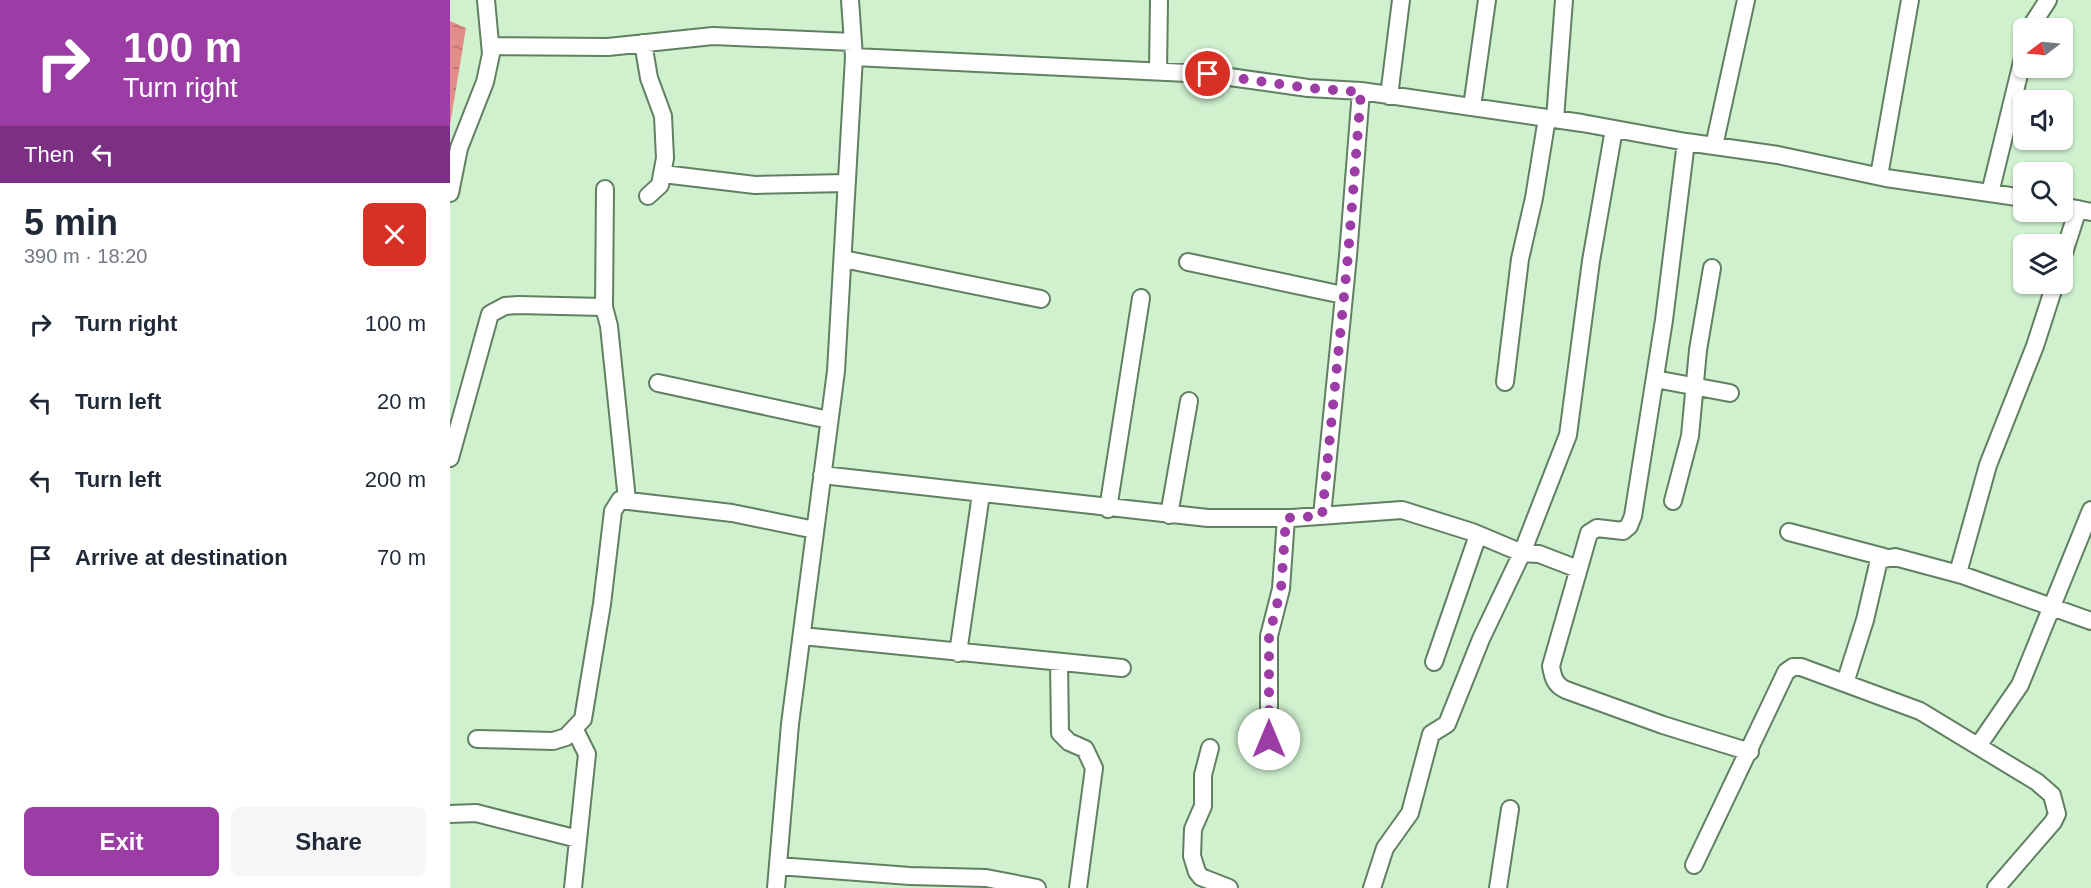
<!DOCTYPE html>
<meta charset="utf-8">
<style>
body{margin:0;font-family:Arial,sans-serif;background:#f6f6f7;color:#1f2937;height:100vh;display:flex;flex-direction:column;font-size:22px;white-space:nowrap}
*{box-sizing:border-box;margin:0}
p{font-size:20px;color:#747a83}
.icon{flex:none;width:33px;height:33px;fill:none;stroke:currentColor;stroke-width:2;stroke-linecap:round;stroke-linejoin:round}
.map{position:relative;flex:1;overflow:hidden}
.panel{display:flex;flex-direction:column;background:#fff;width:450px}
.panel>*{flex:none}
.hud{background:#9c3da5;color:#fff;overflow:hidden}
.needle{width:39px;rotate:254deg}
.tools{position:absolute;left:1563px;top:18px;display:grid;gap:12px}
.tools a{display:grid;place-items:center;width:60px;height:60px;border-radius:9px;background:#fff;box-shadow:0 2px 4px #0004;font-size:30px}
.pin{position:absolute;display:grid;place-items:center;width:51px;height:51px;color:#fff;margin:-26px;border:3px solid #fff;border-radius:50%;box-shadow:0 2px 6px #0007}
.me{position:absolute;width:66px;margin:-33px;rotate:0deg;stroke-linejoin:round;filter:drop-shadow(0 0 4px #0008)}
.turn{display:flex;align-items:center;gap:21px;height:126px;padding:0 24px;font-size:27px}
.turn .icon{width:78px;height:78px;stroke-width:2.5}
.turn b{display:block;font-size:42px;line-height:51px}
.then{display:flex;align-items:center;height:57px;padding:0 24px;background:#0003;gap:12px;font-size:22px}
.round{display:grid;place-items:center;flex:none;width:63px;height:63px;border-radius:9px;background:#f6f6f7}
.headline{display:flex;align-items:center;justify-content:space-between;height:102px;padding:0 24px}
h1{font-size:36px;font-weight:700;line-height:45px}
.primary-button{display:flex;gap:12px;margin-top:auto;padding:12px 24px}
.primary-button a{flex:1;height:69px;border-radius:9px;background:#9c3da5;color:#fff;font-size:24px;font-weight:700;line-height:69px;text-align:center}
.primary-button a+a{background:#f6f6f7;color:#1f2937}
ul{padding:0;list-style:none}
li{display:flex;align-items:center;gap:18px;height:78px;padding:0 24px}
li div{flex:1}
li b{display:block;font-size:22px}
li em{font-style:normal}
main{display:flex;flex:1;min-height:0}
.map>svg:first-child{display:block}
.water{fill:url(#water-ripples)}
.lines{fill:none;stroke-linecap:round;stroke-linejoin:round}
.minor-casing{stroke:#617f61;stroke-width:20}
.minor{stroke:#fff;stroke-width:16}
.route{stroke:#9c3da5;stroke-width:10;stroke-dasharray:0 18}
</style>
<main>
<section class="panel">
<div class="hud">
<div class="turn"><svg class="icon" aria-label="right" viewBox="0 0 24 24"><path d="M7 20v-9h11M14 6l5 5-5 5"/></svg><div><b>100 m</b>Turn right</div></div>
<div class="then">Then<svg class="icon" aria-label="left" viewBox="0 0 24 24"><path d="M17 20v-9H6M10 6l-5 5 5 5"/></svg></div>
</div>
<div class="headline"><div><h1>5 min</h1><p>390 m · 18:20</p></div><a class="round" style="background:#d93025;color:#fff"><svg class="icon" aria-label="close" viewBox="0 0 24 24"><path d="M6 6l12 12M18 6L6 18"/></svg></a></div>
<ul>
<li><svg class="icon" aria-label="right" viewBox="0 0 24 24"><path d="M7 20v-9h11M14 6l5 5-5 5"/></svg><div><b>Turn right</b></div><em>100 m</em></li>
<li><svg class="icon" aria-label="left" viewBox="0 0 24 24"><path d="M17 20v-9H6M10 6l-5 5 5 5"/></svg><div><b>Turn left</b></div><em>20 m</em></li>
<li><svg class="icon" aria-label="left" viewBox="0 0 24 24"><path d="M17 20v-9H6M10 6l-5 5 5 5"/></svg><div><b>Turn left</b></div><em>200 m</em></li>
<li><svg class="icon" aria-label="arrive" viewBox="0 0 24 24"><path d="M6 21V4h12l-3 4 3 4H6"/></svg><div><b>Arrive at destination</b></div><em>70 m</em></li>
</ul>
<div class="primary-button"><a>Exit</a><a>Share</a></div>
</section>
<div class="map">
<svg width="1641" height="888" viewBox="0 0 1641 888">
<defs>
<pattern id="water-ripples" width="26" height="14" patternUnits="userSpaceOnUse" patternTransform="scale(1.5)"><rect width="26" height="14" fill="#e38e88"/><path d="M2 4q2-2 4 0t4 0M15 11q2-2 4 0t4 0" fill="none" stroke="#b7736e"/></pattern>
</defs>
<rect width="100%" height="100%" fill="#cff1ce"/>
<path class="water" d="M0 21 16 28 0 125Z"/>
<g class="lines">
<defs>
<path id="minor" d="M1580 28 1598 0
M193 43 199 78 213 116 215 158 210 185 198 196
M41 46 158 47 263 36 403 42
M404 57 758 74 858 88 911 91 1132 123 1236 142 1328 155 1436 178 1574 198
M708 72 709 0
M939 96 951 0
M1022 107 1037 0
M1105 119 1114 0
M1236 142 1214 320 1183 516 1179 526 1173 531 1147 528 1139 533 1101 666C1103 678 1105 685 1116 690L1213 725 1300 752
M1264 146 1296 0
M213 174 305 185 397 183
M1429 176 1460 0
M155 189 154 307 159 326 177 500
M0 193 9 148 35 82 41 54 36 0
M1540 193 1574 54
M1612 206 1641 212
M393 259 591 299
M1612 259 1628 209
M738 262 893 295
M1205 379 1280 393
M1055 382 1070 259 1084 198 1097 118
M208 383 379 420
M0 458 40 314 55 306 68 305 154 307
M372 475 758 518H842L952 510 1022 532 1072 553 1089 554 1128 569
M1223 501 1240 436 1248 350 1262 268
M658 509 691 298
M719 515 739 401
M872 516 898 256 911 91
M1339 532 1434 557
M1508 573 1538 465 1585 346 1605 284
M352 636 672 668
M508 653 531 494
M609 662 610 733 619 742 635 749 644 768 628 888
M984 662 1028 535
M1395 683 1415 620 1429 560 1445 557 1512 575 1641 621
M27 739 103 741 116 737 133 719 152 604 163 511 170 500 282 513 365 530
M819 739V636L831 589 836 518
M1528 746 1570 685 1641 510
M760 748 753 775V806L743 829 742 856 747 872 751 877 779 888
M0 814 26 813 128 839
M1244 865 1336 672 1343 667H1351L1470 711 1587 782 1602 795 1607 814 1603 822 1546 888
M328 866 460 876 536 878 587 888
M123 888 137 754 125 730
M326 888 340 724 386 371 404 57 400 0
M922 888 935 848 960 813 981 734 997 724 1031 639 1072 553 1118 435 1141 261 1164 129
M1048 888 1060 809"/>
</defs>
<use href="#minor" class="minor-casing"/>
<use href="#minor" class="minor"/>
</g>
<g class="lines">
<path class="route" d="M758 74 858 88 911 92 898 256 872 516 836 518 831 589 819 636V739"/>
</g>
</svg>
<div class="tools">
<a><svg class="needle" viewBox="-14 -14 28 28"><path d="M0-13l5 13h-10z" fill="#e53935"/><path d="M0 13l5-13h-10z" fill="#747a83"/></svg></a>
<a><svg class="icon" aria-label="sound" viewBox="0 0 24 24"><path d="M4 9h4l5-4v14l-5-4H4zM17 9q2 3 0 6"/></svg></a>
<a><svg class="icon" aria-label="search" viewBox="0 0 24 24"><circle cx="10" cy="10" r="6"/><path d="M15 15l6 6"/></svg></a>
<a><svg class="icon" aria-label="layers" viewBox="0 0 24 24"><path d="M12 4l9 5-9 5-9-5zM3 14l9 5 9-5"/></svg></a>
</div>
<div class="pin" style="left:758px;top:74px;background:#d93025"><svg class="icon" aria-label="arrive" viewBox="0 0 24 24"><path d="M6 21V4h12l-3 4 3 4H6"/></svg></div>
<svg class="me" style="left:819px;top:739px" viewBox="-20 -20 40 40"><circle r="19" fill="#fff"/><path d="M0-13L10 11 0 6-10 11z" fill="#9c3da5"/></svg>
</div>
</main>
